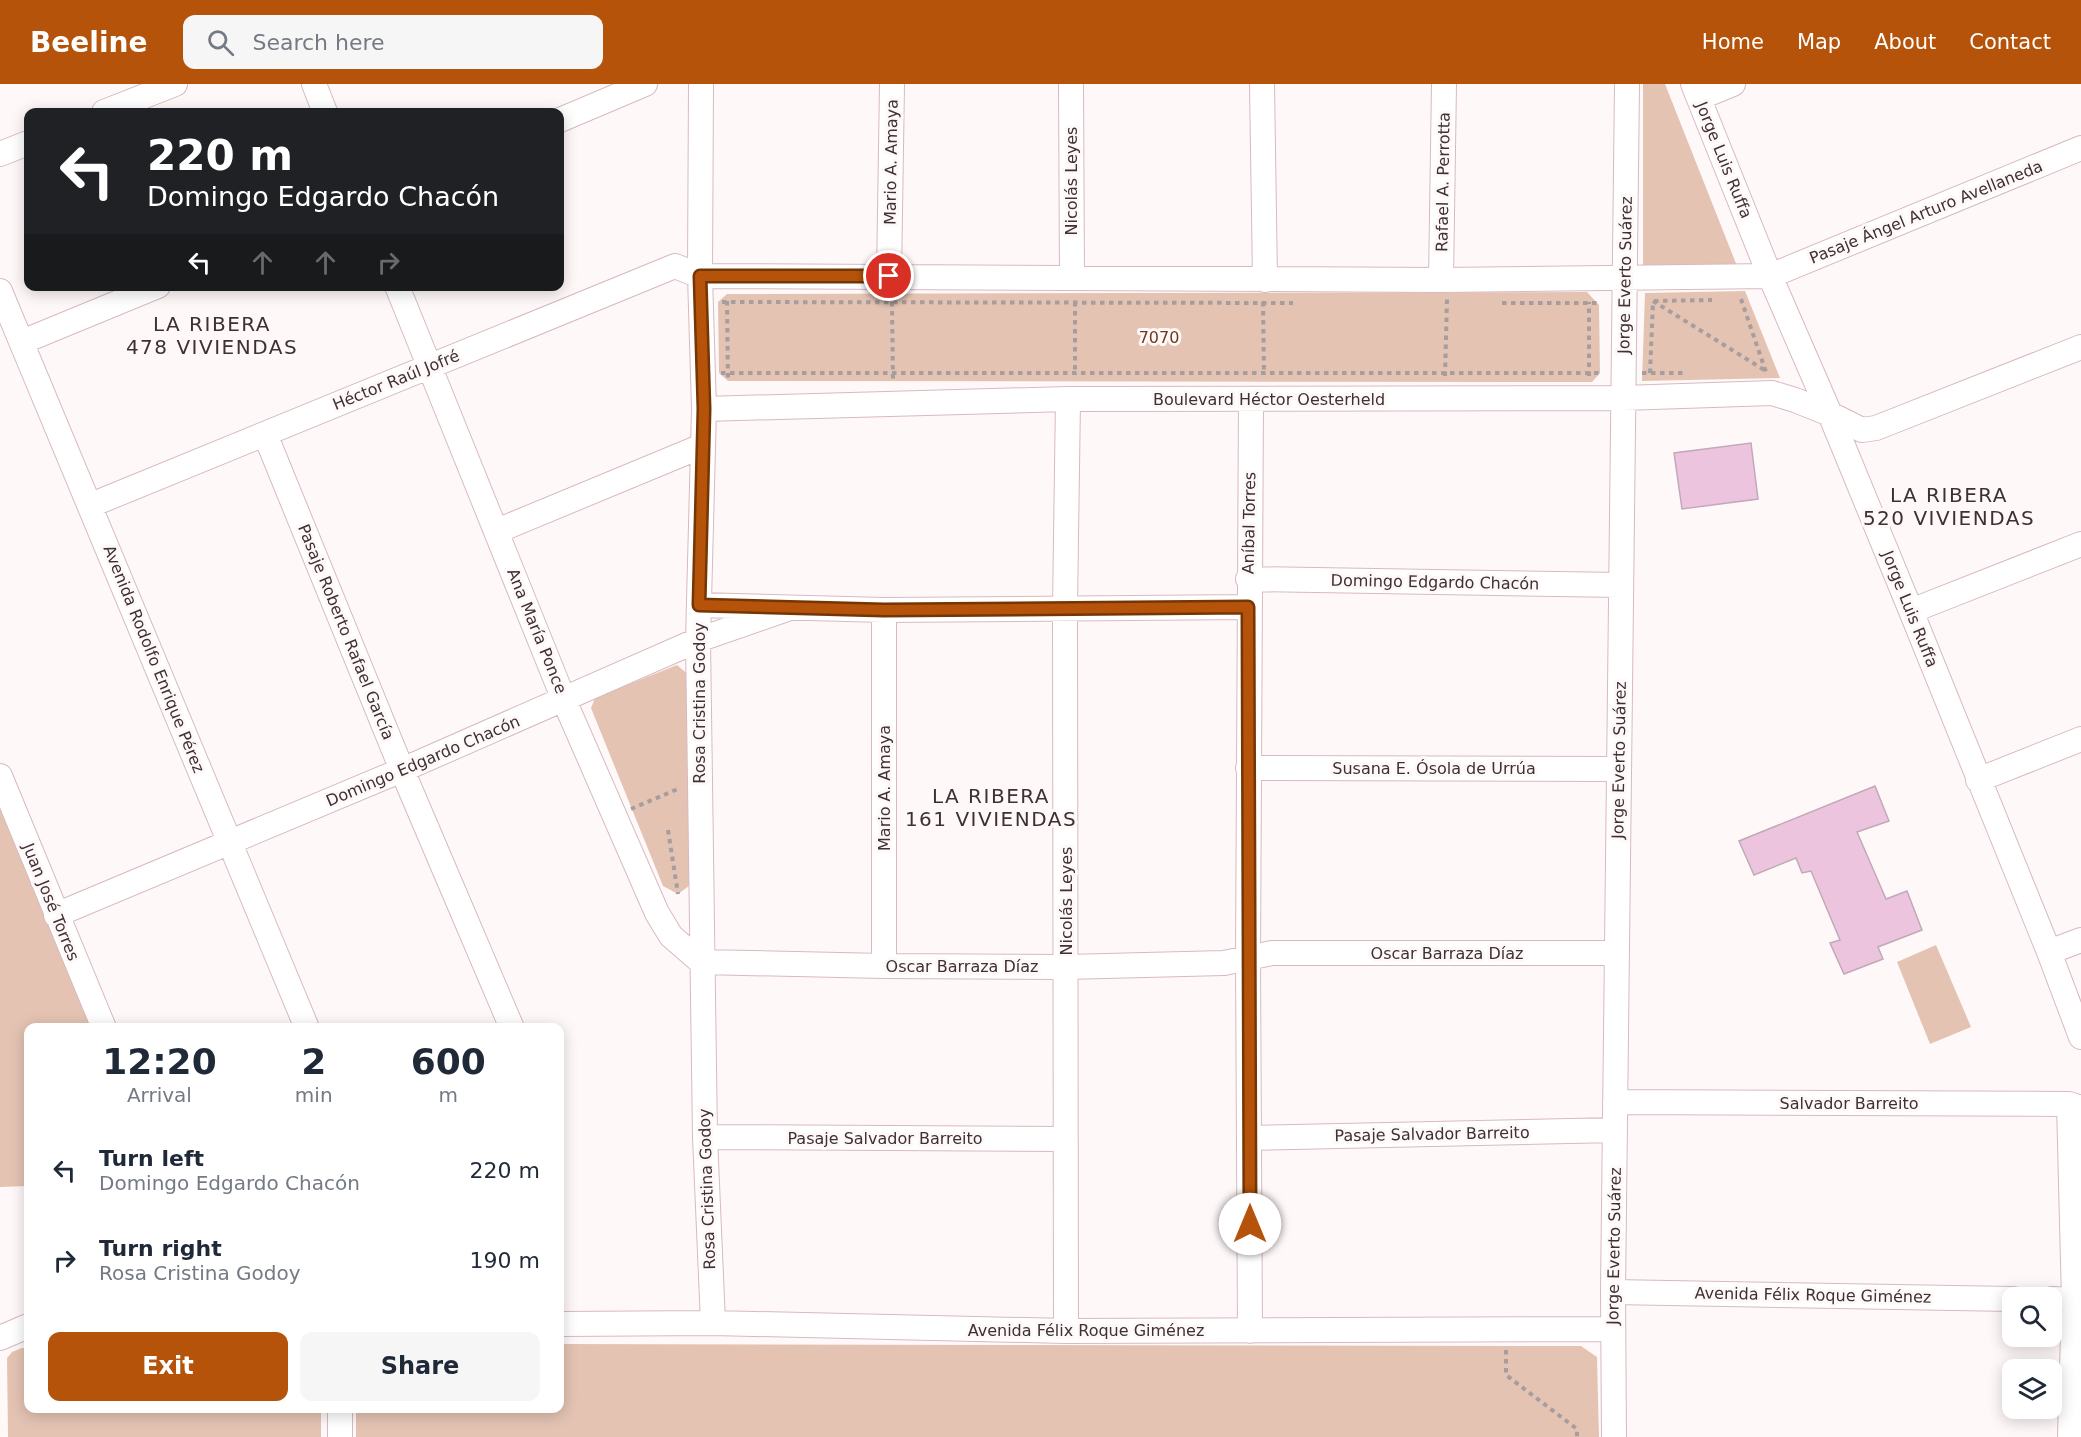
<!DOCTYPE html>
<meta charset="utf-8">
<style>
body{margin:0;font-family:"DejaVu Sans",sans-serif;background:#f6f6f7;color:#1f2937;height:100vh;display:flex;flex-direction:column;font-size:22px;white-space:nowrap}
*{box-sizing:border-box;margin:0}
p{font-size:20px;color:#747a83}
.icon{flex:none;width:33px;height:33px;fill:none;stroke:currentColor;stroke-width:2;stroke-linecap:round;stroke-linejoin:round}
.map{position:relative;flex:1;overflow:hidden}
.details{position:absolute;left:24px;top:939px;width:540px;height:390px;display:flex;flex-direction:column;background:#fff;border-radius:12px;box-shadow:0 3px 15px #0003}
.details>*{flex:none}
.banner{position:absolute;left:24px;top:24px;width:540px;height:183px;border-radius:12px;box-shadow:0 3px 15px #0003;background:#202124;color:#fff;overflow:hidden}
.tools{position:absolute;left:2002px;top:1203px;display:grid;gap:12px}
.tools a{display:grid;place-items:center;width:60px;height:60px;border-radius:12px;background:#fff;box-shadow:0 3px 15px #0003;font-size:30px}
.pin{position:absolute;display:grid;place-items:center;width:51px;height:51px;color:#fff;margin:-26px;border:3px solid #fff;border-radius:50%;box-shadow:0 2px 6px #0007}
.me{position:absolute;width:66px;margin:-33px;rotate:0deg;stroke-linejoin:round;filter:drop-shadow(0 0 4px #0008)}
.turn{display:flex;align-items:center;gap:21px;height:126px;padding:0 24px;font-size:27px}
.turn .icon{width:78px;height:78px;stroke-width:2.5}
.turn b{display:block;font-size:42px;line-height:51px}
.lanes{display:flex;align-items:center;height:57px;padding:0 24px;background:#0003;justify-content:center;gap:30px;direction:ltr}
.lanes .off{opacity:.35}
.eta{display:flex;justify-content:space-evenly;align-items:center;height:102px;text-align:center}
.eta b{font-size:36px;font-weight:800;line-height:42px}
.primary-button{display:flex;gap:12px;margin-top:auto;padding:12px 24px}
.primary-button a{flex:1;height:69px;border-radius:12px;background:#b45309;color:#fff;font-size:24px;font-weight:800;line-height:69px;text-align:center}
.primary-button a+a{background:#f6f6f7;color:#1f2937}
ul{padding:0;list-style:none}
li{display:flex;align-items:center;gap:18px;height:90px;padding:0 24px}
li div{flex:1}
li b{display:block;font-size:22px}
li em{font-style:normal}
header{display:flex;align-items:center;gap:36px;box-sizing:border-box;height:84px;padding:0 30px;background:#b45309;color:#fff}
header strong{font-size:28px}
nav{display:flex;gap:33px;margin-inline-start:auto;font-size:21px}
.search{width:420px;height:54px;background:#f6f6f7;display:flex;align-items:center;gap:15px;box-sizing:border-box;padding:0 21px;border-radius:12px;color:#747a83;font-size:22px}
.map>svg:first-child{display:block}
.green{fill:#e4c3b3}
.building{fill:#ecc4de;stroke:#c1a9b8;stroke-width:1.5}
.lines{fill:none;stroke-linecap:round;stroke-linejoin:round}
.minor-casing{stroke:#d7bac0;stroke-width:26}
.path{stroke:#a69d9f;stroke-width:4;stroke-dasharray:4.5 4.5;stroke-linecap:butt}
.minor{stroke:#fff;stroke-width:24}
.route-casing{stroke:#753606;stroke-width:15}
.route{stroke:#b45309;stroke-width:10}
.labels{text-anchor:middle;dominant-baseline:central;stroke-width:6;stroke-linejoin:round;paint-order:stroke}
.street-label{font-size:16px;fill:#3d3134;stroke:#fff8f9}
.park-label{font-size:16px;fill:#6f3a1c;stroke:#fff8f9}
.quarter-label{font-size:20px;letter-spacing:1.5px;fill:#3d3134;stroke:#fff8f9}
</style>
<header>
<strong>Beeline</strong>
<div class="search"><svg class="icon" aria-label="search" viewBox="0 0 24 24"><circle cx="10" cy="10" r="6"/><path d="M15 15l6 6"/></svg>Search here</div>
<nav><a>Home</a><a>Map</a><a>About</a><a>Contact</a></nav>
</header>
<div class="map">
<svg width="2081" height="1353" viewBox="0 0 2081 1353">
<rect width="100%" height="100%" fill="#fff8f9"/>
<path class="green" d="M1643 0H1665L1737 182 1643 181Z
M1745 207 1780 294 1642 297 1645 209Z
M1587 208 1599 221 1600 289 1592 298 728 297 719 289 718 218 727 210Z
M677 581 690 592 689 802 678 810 663 802 591 624 595 614Z
M0 723 91 943 28 944V1102L0 1103Z
M1936 861 1971 943 1930 960 1897 878Z
M560 1260 1581 1262 1597 1273 1599 1353H356V1325L560 1324Z
M22 1264H28V1324L321 1325V1353H8L7 1274 12 1268Z"/>
<path class="building" d="M1751 359 1758 415 1682 425 1674 369Z
M1875 702 1889 737 1857 748 1886 815 1907 807 1922 846 1878 863 1883 875 1844 890 1830 859 1840 856 1811 787 1802 789 1796 774 1754 791 1739 757Z"/>
<g class="lines">
<defs>
<path id="minor" d="M314 0 325 28
M701 0 700 192 704 325 698 556 705 1053 713 1239
M1071 0 1072 194
M1262 0 1265 196
M1693 0 1770 192 1830 330 1911 527 2049 868 2081 953
M1699 14 1733 0
M104 28 175 0
M560 36 645 0
M0 70 28 59
M889 192 892 0
M1441 196 1444 0
M397 202 564 616 657 829 671 852 701 878 884 882 1066 883 1224 879 1272 869H1617
M0 207 307 944
M22 258 158 202
M704 325 1068 315 1623 314 1772 309 1795 316 1830 330 1862 346 1876 344 2081 263
M265 350 402 686 512 944
M91 421 675 182 700 192 1441 196 1770 192 2081 64
M497 447 702 362
M1248 495 1621 501
M699 521 884 526 1248 523
M884 526V882
M1911 527 2081 460
M1248 684 1619 685
M0 692 104 944
M1978 696 2081 655
M56 831 402 686 698 556 790 524
M2049 868 2081 856
M1615 1018 2069 1020 2081 1024
M2069 1020 2074 1216 2070 1353
M705 1053 1065 1055
M1249 1054 1615 1046
M1613 1208 2013 1215
M2052 1215 2081 1216
M560 1240 713 1239 1066 1247 1613 1245
M1066 1247 1065 524 1068 315
M1250 1247 1248 875 1251 315
M0 1254 28 1242
M340 1353V1324
M1614 1353 1613 1208 1627 0"/>
</defs>
<use href="#minor" class="minor-casing"/>
<path class="path" d="M1741 215 1766 288
M727 217 728 297
M1653 217 1766 287
M1654 217 1712 216
M722 218 1293 219
M892 218 893 298
M1075 218V291
M1263 218 1264 291
M1502 219H1597
M721 289H1600
M1642 289H1686
M1650 289 1653 218
M1445 292 1447 215
M1589 292V218
M631 725 680 704
M668 746 678 810
M1506 1266V1291L1577 1345V1353"/>
<use href="#minor" class="minor"/>
</g>
<g class="lines">
<defs>
<path id="route" d="M889 192H700L704 325 699 521 884 526 1248 523 1250 1140"/>
</defs>
<use href="#route" class="route-casing"/>
<use href="#route" class="route"/>
</g>
<g class="labels">
<g class="street-label">
<text transform="translate(1724 76) rotate(68)">Jorge Luis Ruffa</text>
<text transform="translate(891 78) rotate(-89)">Mario A. Amaya</text>
<text transform="translate(1071 97) rotate(-90)">Nicolás Leyes</text>
<text transform="translate(1443 98) rotate(-89)">Rafael A. Perrotta</text>
<text transform="translate(1926 128) rotate(-22)">Pasaje Ángel Arturo Avellaneda</text>
<text transform="translate(1625 191) rotate(-89)">Jorge Everto Suárez</text>
<text transform="translate(396 296) rotate(-22)">Héctor Raúl Jofré</text>
<text x="1269" y="315">Boulevard Héctor Oesterheld</text>
<text transform="translate(1249 439) rotate(-89)">Aníbal Torres</text>
<text transform="translate(1435 498) rotate(1)">Domingo Edgardo Chacón</text>
<text transform="translate(1910 525) rotate(68)">Jorge Luis Ruffa</text>
<text transform="translate(537 547) rotate(68)">Ana María Ponce</text>
<text transform="translate(346 548) rotate(68)">Pasaje Roberto Rafael García</text>
<text transform="translate(154 575) rotate(68)">Avenida Rodolfo Enrique Pérez</text>
<text transform="translate(699 619) rotate(-90)">Rosa Cristina Godoy</text>
<text transform="translate(1619 676) rotate(-89)">Jorge Everto Suárez</text>
<text transform="translate(423 677) rotate(-23)">Domingo Edgardo Chacón</text>
<text x="1434" y="684">Susana E. Ósola de Urrúa</text>
<text transform="translate(884 704) rotate(-90)">Mario A. Amaya</text>
<text transform="translate(1066 817) rotate(-90)">Nicolás Leyes</text>
<text transform="translate(51 818) rotate(68)">Juan José Torres</text>
<text x="1447" y="869">Oscar Barraza Díaz</text>
<text x="962" y="882">Oscar Barraza Díaz</text>
<text x="1849" y="1019">Salvador Barreito</text>
<text transform="translate(1432 1050) rotate(-1)">Pasaje Salvador Barreito</text>
<text x="885" y="1054">Pasaje Salvador Barreito</text>
<text transform="translate(707 1105) rotate(-92)">Rosa Cristina Godoy</text>
<text transform="translate(1614 1162) rotate(-89)">Jorge Everto Suárez</text>
<text transform="translate(1813 1211) rotate(1)">Avenida Félix Roque Giménez</text>
<text x="1086" y="1246">Avenida Félix Roque Giménez</text>
</g>
<g class="park-label">
<text x="1159" y="253">7070</text>
</g>
<g class="quarter-label">
<text x="212" y="240">LA RIBERA<tspan x="212" dy="23">478 VIVIENDAS</tspan></text>
<text x="1949" y="411">LA RIBERA<tspan x="1949" dy="23">520 VIVIENDAS</tspan></text>
<text x="991" y="712">LA RIBERA<tspan x="991" dy="23">161 VIVIENDAS</tspan></text>
</g>
</g>
</svg>
<div class="tools">
<a><svg class="icon" aria-label="search" viewBox="0 0 24 24"><circle cx="10" cy="10" r="6"/><path d="M15 15l6 6"/></svg></a>
<a><svg class="icon" aria-label="layers" viewBox="0 0 24 24"><path d="M12 4l9 5-9 5-9-5zM3 14l9 5 9-5"/></svg></a>
</div>
<div class="pin" style="left:889px;top:192px;background:#d93025"><svg class="icon" aria-label="arrive" viewBox="0 0 24 24"><path d="M6 21V4h12l-3 4 3 4H6"/></svg></div>
<svg class="me" style="left:1250px;top:1140px" viewBox="-20 -20 40 40"><circle r="19" fill="#fff"/><path d="M0-13L10 11 0 6-10 11z" fill="#b45309"/></svg>
<div class="banner">
<div class="turn"><svg class="icon" aria-label="left" viewBox="0 0 24 24"><path d="M17 20v-9H6M10 6l-5 5 5 5"/></svg><div><b>220 m</b>Domingo Edgardo Chacón</div></div>
<div class="lanes"><svg class="icon" aria-label="left" viewBox="0 0 24 24"><path d="M17 20v-9H6M10 6l-5 5 5 5"/></svg><svg class="icon off" aria-label="ahead" viewBox="0 0 24 24"><path d="M12 20V5M6 11l6-6 6 6"/></svg><svg class="icon off" aria-label="ahead" viewBox="0 0 24 24"><path d="M12 20V5M6 11l6-6 6 6"/></svg><svg class="icon off" aria-label="right" viewBox="0 0 24 24"><path d="M7 20v-9h11M14 6l5 5-5 5"/></svg></div>
</div>
<section class="details">
<div class="eta">
<div><b>12:20</b><p>Arrival</p></div>
<div><b>2</b><p>min</p></div>
<div><b>600</b><p>m</p></div>
</div>
<ul>
<li><svg class="icon" aria-label="left" viewBox="0 0 24 24"><path d="M17 20v-9H6M10 6l-5 5 5 5"/></svg><div><b>Turn left</b><p>Domingo Edgardo Chacón</p></div><em>220 m</em></li>
<li><svg class="icon" aria-label="right" viewBox="0 0 24 24"><path d="M7 20v-9h11M14 6l5 5-5 5"/></svg><div><b>Turn right</b><p>Rosa Cristina Godoy</p></div><em>190 m</em></li>
</ul>
<div class="primary-button"><a>Exit</a><a>Share</a></div>
</section>
</div>
